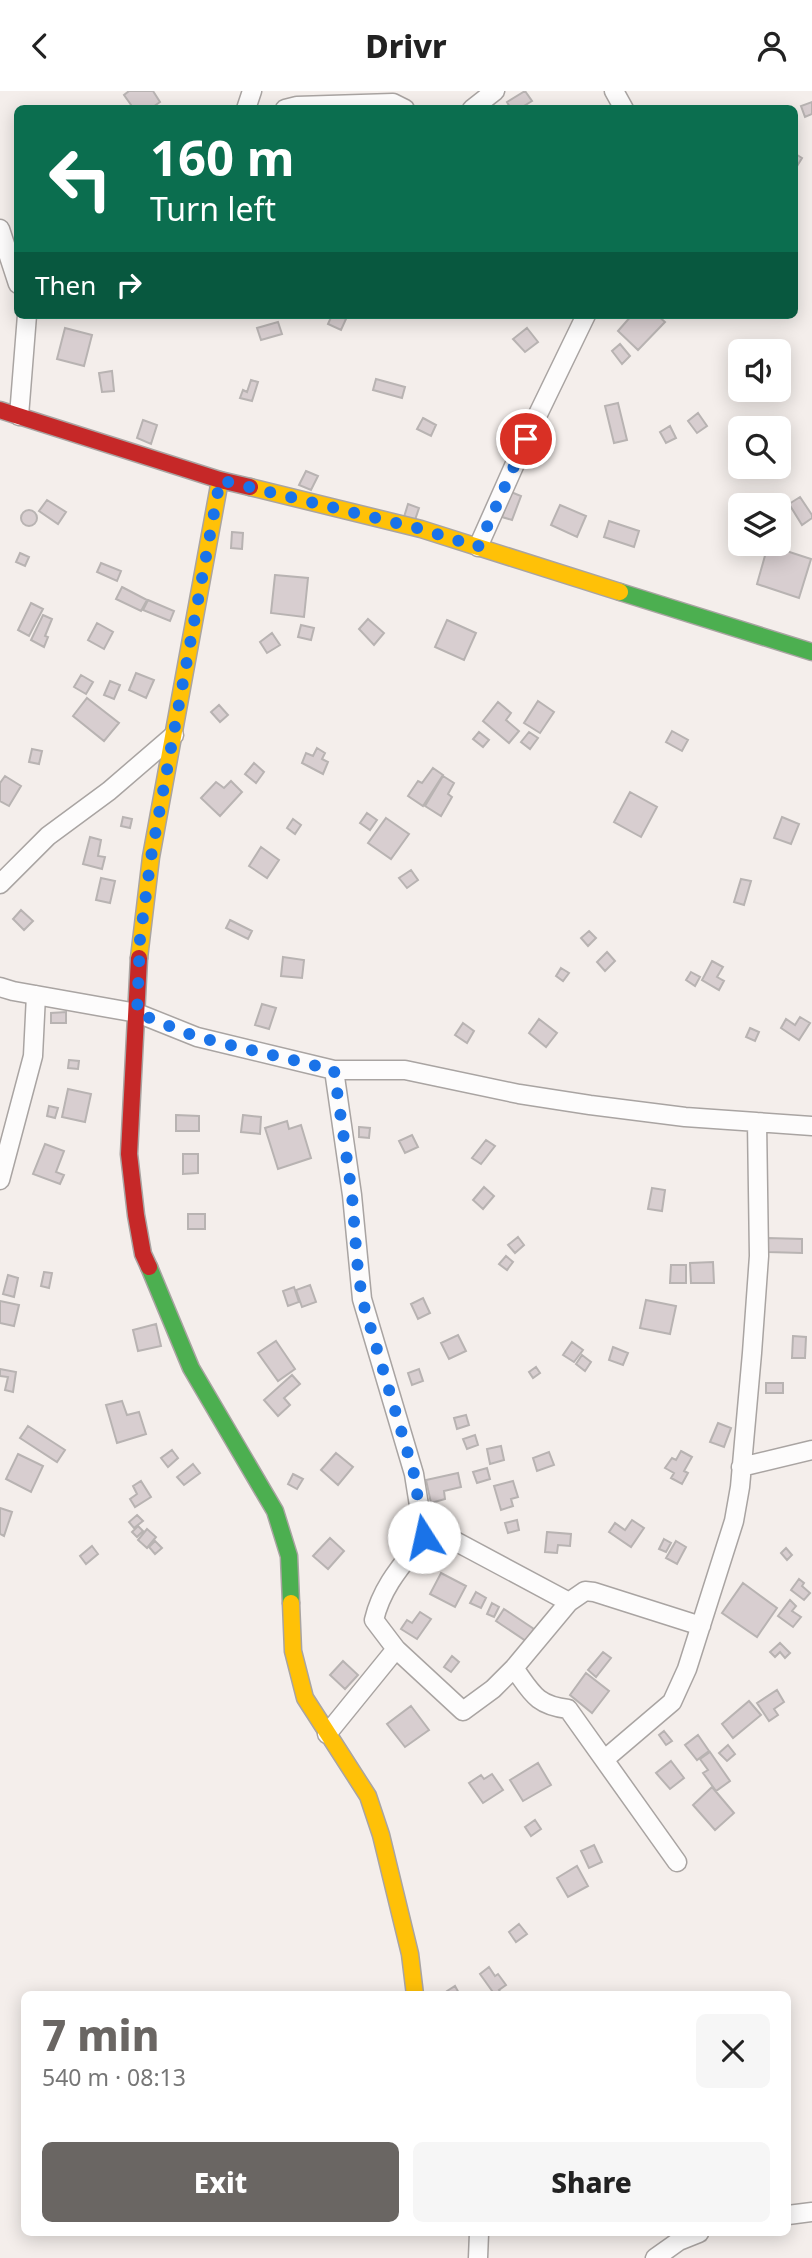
<!DOCTYPE html>
<meta charset="utf-8">
<style>
body{margin:0;font-family:"Noto Sans",sans-serif;background:#f6f6f6;color:#222;height:100vh;display:flex;flex-direction:column;font-size:26px;white-space:nowrap}
*{box-sizing:border-box;margin:0}
p{font-size:23px;color:#767676}
.icon{flex:none;width:38px;height:38px;fill:none;stroke:currentColor;stroke-width:2;stroke-linecap:round;stroke-linejoin:round}
.map{position:relative;flex:1;overflow:hidden}
.panel{position:absolute;left:21px;top:1900px;width:770px;height:245px;display:flex;flex-direction:column;background:#fff;border-radius:10px;box-shadow:0 4px 18px #0003}
.panel>*{flex:none}
.guide{position:absolute;left:14px;top:14px;width:784px;height:214px;border-radius:10px;box-shadow:0 4px 18px #0003;background:#0b6e4f;color:#fff;overflow:hidden}
.tools{position:absolute;left:728px;top:248px;display:grid;gap:14px}
.tools a{display:grid;place-items:center;width:63px;height:63px;border-radius:10px;background:#fff;box-shadow:0 4px 18px #0003;font-size:35px}
.pin{position:absolute;display:grid;place-items:center;width:60px;height:60px;color:#fff;margin:-30px;border:4px solid #fff;border-radius:50%;box-shadow:0 2px 7px #0007}
.me{position:absolute;width:77px;margin:-38px;rotate:350deg;stroke-linejoin:round;filter:drop-shadow(0 0 5px #0008)}
.turn{display:flex;align-items:center;gap:24px;height:147px;padding:0 21px;font-size:32px}
.turn .icon{width:91px;height:91px;stroke-width:2.5}
.turn b{display:block;font-size:49px;line-height:60px}
.then{display:flex;align-items:center;height:66px;padding:0 21px;background:#0003;gap:14px;font-size:26px}
.round{display:grid;place-items:center;flex:none;width:74px;height:74px;border-radius:10px;background:#f6f6f6}
.headline{display:flex;align-items:center;justify-content:space-between;height:119px;padding:0 21px}
h1{font-size:42px;font-weight:800;line-height:52px;color:#6a6663}
.primary-button{display:flex;gap:14px;margin-top:auto;padding:14px 21px}
.primary-button a{flex:1;height:80px;border-radius:10px;background:#6a6663;color:#fff;font-size:28px;font-weight:800;line-height:80px;text-align:center}
.primary-button a+a{background:#f6f6f6;color:#222}
header{display:flex;justify-content:space-between;align-items:center;height:91px;padding:0 21px;background:#fff;font-size:32px;font-weight:800}
.map>svg:first-child{display:block}
.building{fill:#d8ced0;stroke:#b8b3b2;stroke-width:2}
.lines{fill:none;stroke-linecap:round;stroke-linejoin:round}
.street-casing{stroke:#a9a4a2;stroke-width:21}
.fast-casing{stroke:#a9a4a2;stroke-width:19}
.slow-casing{stroke:#a9a4a2;stroke-width:19}
.jam-casing{stroke:#a9a4a2;stroke-width:19}
.street{stroke:#fdfcfc;stroke-width:18}
.fast{stroke:#4caf50;stroke-width:16}
.slow{stroke:#ffc107;stroke-width:16}
.jam{stroke:#c62828;stroke-width:16}
.route{stroke:#1a73e8;stroke-width:12;stroke-dasharray:0 21.6}
</style>
<header><svg class="icon" aria-label="back" viewBox="0 0 24 24"><path d="M15 5l-7 7 7 7"/></svg>Drivr<svg class="icon" aria-label="person" viewBox="0 0 24 24"><circle cx="12" cy="8" r="4"/><path d="M4 21q1-7 8-7t8 7"/></svg></header>
<div class="map">
<svg width="812" height="2167" viewBox="0 0 812 2167">
<rect width="100%" height="100%" fill="#f4eeeb"/>
<path class="building" d="M129 0H153L160 11 150 18H134L124 4Z
M525 0 532 10 519 18H511L507 11Z
M812 11V23L805 26 801 15Z
M794 62 802 67 794 80Z
M332 224H338L346 228 341 239 328 233Z
M632 224H657L665 231 638 259 618 240Z
M278 231 282 243 261 249 257 237Z
M65 237 92 244 84 275 57 268Z
M527 237 538 251 525 261 513 248Z
M620 253 630 265 622 273 612 260Z
M112 280 114 300 102 301 99 282Z
M376 288 405 296 402 307 373 299Z
M251 289 258 291 252 310 240 307 243 299 247 301Z
M618 312 627 349 614 352 605 315Z
M698 322 707 335 697 342 688 330Z
M423 327 436 334 431 345 417 338Z
M143 329 157 334 151 353 137 347Z
M670 335 676 347 666 352 660 341Z
M306 380 318 385 311 399 299 394Z
M511 401 521 405 512 429 502 426Z
M800 406 812 424V427L802 434 789 413Z
M47 409 66 421 58 433 39 420Z
M408 413 419 417 415 429 404 426Z
M560 414 586 425 577 446 551 434Z
M21 427a8 8 0 1 1 16 0a8 8 0 1 1-16 0Z
M609 430 639 440 634 456 604 446Z
M739 438 740 453H748L747 456 734 452Z
M232 441 243 442 242 458 231 457Z
M768 454 811 468 799 507 757 493Z
M20 462 29 466 25 475 16 471Z
M101 472 121 480 117 490 97 481Z
M275 484 308 487 304 526 271 522Z
M122 496 147 509 141 520 116 508Z
M148 509 174 520 170 530 143 519Z
M31 512 43 518 29 545 18 539Z
M43 524 52 528 45 545 48 546 44 556 31 549Z
M368 528 384 542 374 554 359 538Z
M447 529 476 542 464 569 435 556Z
M97 532 113 541 104 558 88 549Z
M301 534 314 537 311 549 298 546Z
M272 542 280 554 267 562 260 551Z
M136 582 154 589 146 607 129 599Z
M81 584 93 591 86 603 74 596Z
M110 590 120 594 114 608 104 604Z
M87 607 119 632 104 650 73 625Z
M538 610 554 621 540 642 524 632Z
M498 611 511 622 506 629 519 640 509 652 483 630Z
M219 614 228 624 220 631 211 621Z
M672 640 688 649 682 660 666 651Z
M479 641 489 649 483 656 473 648Z
M529 641 538 647 530 658 521 651Z
M317 657 325 662 322 668 328 671 323 683 302 672 306 662 313 665Z
M32 658 42 660 39 673 29 671Z
M254 672 264 681 256 692 245 683Z
M433 677 443 684 423 715 408 705 418 690 422 692Z
M5 685 21 695 9 715 0 710V692Z
M443 685 454 692 448 703 452 706 441 725 425 715Z
M231 690 242 701 220 725 201 707 216 691 224 697Z
M630 701 657 716 641 746 614 731Z
M367 722 377 729 370 739 360 732Z
M123 726 132 728 130 737 121 735Z
M782 726 799 733 791 753 774 747Z
M386 727 409 743 391 768 368 752Z
M293 728 301 734 295 743 287 737Z
M90 746 101 749 98 765 105 766 102 778 83 773Z
M261 756 279 769 267 787 249 775Z
M411 779 418 789 407 797 399 787Z
M101 787 115 790 110 812 96 809Z
M741 788 751 790 744 814 734 811Z
M21 819 33 830 24 839 13 828Z
M230 829 252 840 248 848 226 837Z
M589 840 596 847 588 855 581 847Z
M607 861 615 870 605 880 597 871Z
M283 866 304 869 302 887 281 885Z
M712 870 723 876 717 886 724 890 719 899 702 889Z
M561 877 569 882 563 890 556 885Z
M691 881 700 886 695 895 686 889Z
M262 913 276 917 269 938 255 934Z
M66 921V932H51V922Z
M800 926 810 932 799 949 781 937 786 928 795 934Z
M539 928 557 942 546 956 529 942Z
M463 932 474 940 467 952 455 944Z
M750 937 759 941 755 950 746 946Z
M69 969 79 970 78 978 68 977Z
M68 998 91 1003 85 1031 62 1026Z
M49 1015 58 1017 55 1027 47 1025Z
M176 1024 199 1025V1040H176Z
M243 1024 261 1026 260 1043 241 1041Z
M287 1030 289 1038 301 1034 311 1067 278 1078 265 1037Z
M359 1036 370 1037 369 1047 359 1046Z
M412 1044 418 1056 405 1062 399 1050Z
M486 1049 495 1055 481 1073 472 1067Z
M45 1053 64 1060 56 1081 64 1084 60 1093 33 1083Z
M183 1063H198V1082L183 1083Z
M484 1096 494 1105 483 1118 473 1109Z
M652 1097 665 1099 662 1120 648 1118Z
M188 1123H205V1138H188Z
M518 1146 524 1154 515 1162 508 1154Z
M768 1147 802 1148V1162L768 1161Z
M506 1165 513 1171 507 1179 499 1173Z
M713 1171 714 1192H691L690 1172Z
M671 1174H686V1192H670Z
M44 1181 52 1182 49 1197 41 1195Z
M8 1184 18 1187 14 1206 3 1203Z
M310 1194 316 1211 302 1216 296 1199Z
M294 1196 299 1211 288 1215 283 1200Z
M423 1207 430 1222 418 1228 411 1213Z
M646 1209 676 1215 670 1243 640 1237Z
M0 1210 19 1214 14 1235 0 1232Z
M156 1233 161 1255 138 1260 133 1239Z
M458 1244 466 1260 449 1268 441 1252Z
M793 1245 806 1246 805 1267H792Z
M276 1250 295 1278 278 1290 258 1262Z
M572 1251 583 1259 574 1271 563 1264Z
M613 1256 628 1262 623 1274 609 1269Z
M582 1264 591 1271 585 1280 576 1273Z
M536 1276 540 1282 533 1287 529 1281Z
M0 1278 16 1281 13 1301 5 1299 8 1286 0 1285Z
M419 1278 423 1290 412 1294 408 1282Z
M292 1284 300 1293 284 1307 290 1314 278 1325 264 1309Z
M766 1292H783V1302H766Z
M122 1310 127 1324 139 1321 146 1343 117 1352 106 1314Z
M466 1324 469 1334 457 1338 454 1327Z
M718 1332 731 1337 724 1356 710 1351Z
M28 1335 65 1359 57 1371 20 1347Z
M475 1344 478 1354 467 1358 463 1348Z
M501 1355 504 1369 490 1373 487 1358Z
M172 1359 178 1367 168 1376 161 1367Z
M681 1360 692 1366 684 1380 688 1382 682 1393 671 1387 674 1382 665 1377 672 1367 676 1369Z
M549 1361 554 1374 537 1380 533 1367Z
M336 1362 353 1376 338 1394 321 1379Z
M18 1363 43 1375 31 1401 6 1388Z
M193 1373 200 1382 184 1394 177 1386Z
M487 1377 490 1388 477 1392 473 1381Z
M458 1382 461 1396 444 1400 445 1408 431 1412 426 1389Z
M293 1383 303 1388 297 1398 288 1393Z
M141 1390 151 1406 135 1416 130 1408 137 1403 133 1395Z
M513 1390 518 1406 511 1408 513 1415 501 1419 494 1395Z
M0 1417 12 1421 4 1445 0 1443Z
M137 1424 143 1430 134 1437 129 1431Z
M517 1429 519 1439 508 1442 505 1432Z
M632 1429 644 1437 631 1456 609 1441 615 1432 625 1439Z
M138 1435 143 1440 137 1446 132 1441Z
M147 1438 156 1446 147 1457 138 1449Z
M547 1441 571 1443 570 1455 558 1454 557 1462 545 1461Z
M330 1447 344 1460 328 1478 313 1465Z
M664 1448 671 1452 666 1461 659 1458Z
M155 1450 162 1457 155 1463 149 1456Z
M676 1450 686 1456 677 1473 666 1467Z
M92 1455 98 1463 86 1473 80 1465Z
M786 1457 792 1464 787 1469 781 1462Z
M441 1482 466 1495 455 1516 430 1503Z
M799 1488 804 1492 802 1495 810 1502 804 1509 791 1499Z
M743 1492 777 1517 757 1546 722 1522Z
M476 1501 486 1507 481 1517 470 1512Z
M790 1509 796 1515 792 1520 801 1526 793 1536 778 1525Z
M492 1512 499 1516 494 1526 487 1523Z
M504 1518 534 1538 526 1550 496 1530Z
M420 1521 431 1528 417 1548 401 1538 407 1529 412 1532Z
M780 1552 790 1562 785 1567 780 1561 775 1566 770 1561Z
M603 1561 611 1567 596 1586 588 1579Z
M452 1565 459 1571 451 1581 444 1576Z
M343 1570 358 1584 345 1598 330 1584Z
M586 1582 609 1600 592 1622 570 1604Z
M777 1599 784 1611 774 1618 778 1624 769 1630 757 1612Z
M749 1610 761 1624 733 1647 722 1633Z
M411 1615 429 1639 405 1656 387 1633Z
M664 1640 672 1650 666 1654 659 1644Z
M698 1644 709 1660 697 1669 685 1654Z
M728 1654 735 1663 727 1670 719 1662Z
M710 1661 730 1690 716 1700 703 1682 708 1679 700 1668Z
M671 1670 684 1687 670 1698 656 1682Z
M538 1672 551 1694 523 1710 510 1689Z
M492 1683 503 1699 483 1712 469 1692 481 1684 484 1688Z
M712 1696 734 1722 715 1739 693 1714Z
M535 1729 541 1738 531 1745 525 1736Z
M594 1754 602 1771 589 1777 581 1760Z
M577 1775 588 1795 568 1806 557 1787Z
M519 1833 527 1843 516 1851 509 1841Z
M489 1876 495 1885 498 1883 506 1894 499 1899 503 1904H495L480 1883Z
M455 1895 460 1904H449L447 1900Z"/>
<g class="lines">
<defs>
<path id="street" d="M614 0 624 18
M246 18 252 0
M285 18 297 15 393 12 405 18
M472 18 495 0
M0 138 18 193
M19 325 27 224
M478 456 526 348 586 224
M0 793 48 745 109 700 174 644
M0 896 13 900 137 922 197 946 334 979H405L519 1003 590 1014 685 1026 812 1035
M334 979 352 1104 362 1208 414 1383 424 1446
M0 1089 33 965 36 904
M741 1376 812 1359
M396 1558 463 1620 493 1598 514 1577 569 1511 585 1500 594 1501 701 1535
M514 1577C532 1602 536 1614 568 1618L677 1771
M327 1643 396 1558 374 1529C382 1495 403 1473 424 1446L432 1442H440L569 1511
M605 1668 672 1611 687 1578 734 1430 740 1396 752 1262 759 1165 757 1031
M788 2124 812 2121
M478 2167 479 2142
M655 2167 679 2150 699 2142"/>
<path id="fast" d="M620 501 812 561
M149 1176 191 1277 275 1420 289 1465 291 1512"/>
<path id="slow" d="M250 396 421 438 620 501
M139 867 151 766 220 389
M291 1512 293 1560 305 1607 368 1705 381 1744 410 1863 415 1904"/>
<path id="jam" d="M0 319 220 389 250 396
M139 867 129 1063 136 1124 143 1163 149 1176"/>
</defs>
<use href="#street" class="street-casing"/>
<use href="#fast" class="fast-casing"/>
<use href="#slow" class="slow-casing"/>
<use href="#jam" class="jam-casing"/>
<use href="#street" class="street"/>
<use href="#fast" class="fast"/>
<use href="#slow" class="slow"/>
<use href="#jam" class="jam"/>
</g>
<g class="lines">
<path class="route" d="M424 1446 414 1383 362 1208 357 1170 352 1104 334 979 197 946 137 922 140 848 151 766 220 389 421 438 478 456 526 348"/>
</g>
</svg>
<div class="tools">
<a><svg class="icon" aria-label="sound" viewBox="0 0 24 24"><path d="M4 9h4l5-4v14l-5-4H4zM17 9q2 3 0 6"/></svg></a>
<a><svg class="icon" aria-label="search" viewBox="0 0 24 24"><circle cx="10" cy="10" r="6"/><path d="M15 15l6 6"/></svg></a>
<a><svg class="icon" aria-label="layers" viewBox="0 0 24 24"><path d="M12 4l9 5-9 5-9-5zM3 14l9 5 9-5"/></svg></a>
</div>
<div class="pin" style="left:526px;top:348px;background:#d93025"><svg class="icon" aria-label="arrive" viewBox="0 0 24 24"><path d="M6 21V4h12l-3 4 3 4H6"/></svg></div>
<svg class="me" style="left:424px;top:1446px" viewBox="-20 -20 40 40"><circle r="19" fill="#fff"/><path d="M0-13L10 11 0 6-10 11z" fill="#1a73e8"/></svg>
<div class="guide">
<div class="turn"><svg class="icon" aria-label="left" viewBox="0 0 24 24"><path d="M17 20v-9H6M10 6l-5 5 5 5"/></svg><div><b>160 m</b>Turn left</div></div>
<div class="then">Then<svg class="icon" aria-label="right" viewBox="0 0 24 24"><path d="M7 20v-9h11M14 6l5 5-5 5"/></svg></div>
</div>
<section class="panel">
<div class="headline"><div><h1>7 min</h1><p>540 m · 08:13</p></div><a class="round"><svg class="icon" aria-label="close" viewBox="0 0 24 24"><path d="M6 6l12 12M18 6L6 18"/></svg></a></div>
<div class="primary-button"><a>Exit</a><a>Share</a></div>
</section>
</div>
